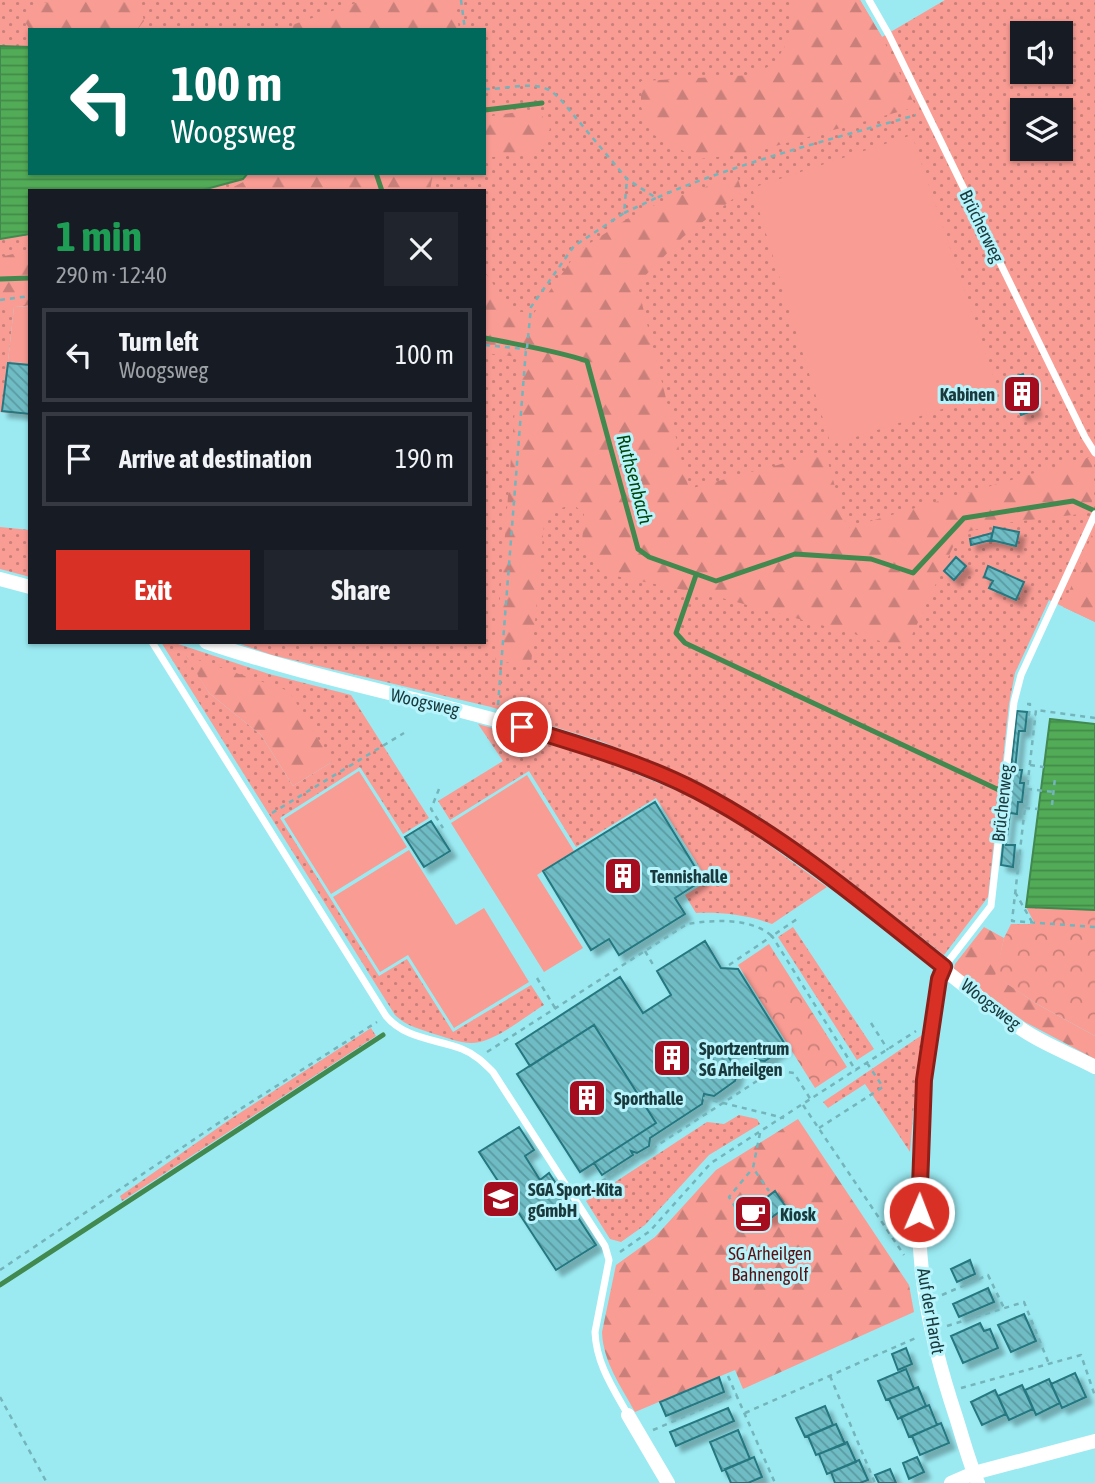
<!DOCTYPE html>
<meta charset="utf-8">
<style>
body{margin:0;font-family:"Asap Condensed",sans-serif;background:#20242c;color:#f1f3f6;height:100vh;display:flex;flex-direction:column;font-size:26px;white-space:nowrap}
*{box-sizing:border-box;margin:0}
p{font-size:23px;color:#9ea1a6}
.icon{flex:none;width:38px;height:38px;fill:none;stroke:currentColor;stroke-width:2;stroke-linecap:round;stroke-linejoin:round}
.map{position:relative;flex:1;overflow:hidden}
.sheet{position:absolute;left:28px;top:189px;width:458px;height:455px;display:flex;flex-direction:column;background:#171b24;border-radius:0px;box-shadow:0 2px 5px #0004}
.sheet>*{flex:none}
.banner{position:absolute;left:28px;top:28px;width:458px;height:147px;border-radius:0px;box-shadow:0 2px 5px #0004;background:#00695c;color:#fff;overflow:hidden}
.controls{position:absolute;left:1010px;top:21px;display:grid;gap:14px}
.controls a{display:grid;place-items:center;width:63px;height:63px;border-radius:0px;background:#171b24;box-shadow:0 2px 5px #0004;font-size:35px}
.pin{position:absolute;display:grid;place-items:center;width:60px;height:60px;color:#fff;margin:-30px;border:4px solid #fff;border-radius:50%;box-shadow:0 2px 7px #0007}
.me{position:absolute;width:77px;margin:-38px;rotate:1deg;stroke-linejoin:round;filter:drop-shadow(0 0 5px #0008)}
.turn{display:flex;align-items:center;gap:24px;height:147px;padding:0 28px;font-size:32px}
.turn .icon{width:91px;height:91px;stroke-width:2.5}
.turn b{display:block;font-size:49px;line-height:60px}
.round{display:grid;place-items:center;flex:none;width:74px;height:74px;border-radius:0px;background:#20242c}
.head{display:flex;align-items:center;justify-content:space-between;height:119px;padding:0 28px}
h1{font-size:42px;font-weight:700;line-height:52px;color:#1e9e55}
.action{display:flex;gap:14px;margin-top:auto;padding:14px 28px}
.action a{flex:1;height:80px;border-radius:0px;background:#d93025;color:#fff;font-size:28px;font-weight:700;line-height:80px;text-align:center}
.action a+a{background:#20242c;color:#f1f3f6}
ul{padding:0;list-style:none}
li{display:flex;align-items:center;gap:21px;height:94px;margin:0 14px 10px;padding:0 14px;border:4px solid #363941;border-radius:0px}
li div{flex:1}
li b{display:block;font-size:26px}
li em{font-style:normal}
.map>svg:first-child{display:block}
.grass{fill:url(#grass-dots);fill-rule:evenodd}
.forest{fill:url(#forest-firs)}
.park{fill:url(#park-crowns)}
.pitch{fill:#f99c94}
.water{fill:url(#water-rules);stroke:#41894f;stroke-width:2}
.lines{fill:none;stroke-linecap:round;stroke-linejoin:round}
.stream{stroke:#41894f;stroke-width:5}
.building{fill:url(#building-back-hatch);stroke:#25777f;stroke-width:2;filter:url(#shadow)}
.path{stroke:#74b4bb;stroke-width:2.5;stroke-dasharray:5 5;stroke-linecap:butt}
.lane{stroke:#fff;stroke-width:7}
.street{stroke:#fff;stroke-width:14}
.route-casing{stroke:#8d1f18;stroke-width:18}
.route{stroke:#d93025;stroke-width:12}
.labels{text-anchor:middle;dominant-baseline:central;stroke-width:6;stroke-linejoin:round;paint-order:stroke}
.street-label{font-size:18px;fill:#19393d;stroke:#b7f4fb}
.poi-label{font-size:18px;font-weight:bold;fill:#19393d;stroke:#b7f4fb;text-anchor:start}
.park-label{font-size:18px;fill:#5a1012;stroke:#b7f4fb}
.water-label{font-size:19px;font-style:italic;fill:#03460e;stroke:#b7f4fb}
</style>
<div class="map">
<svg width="1095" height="1483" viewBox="0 0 1095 1483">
<defs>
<pattern id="grass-dots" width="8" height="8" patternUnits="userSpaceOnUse" patternTransform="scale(1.75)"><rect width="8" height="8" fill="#f99c94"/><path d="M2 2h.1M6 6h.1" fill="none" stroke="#c9807a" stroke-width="1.8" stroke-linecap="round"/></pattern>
<pattern id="forest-firs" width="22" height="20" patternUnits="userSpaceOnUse" patternTransform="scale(1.75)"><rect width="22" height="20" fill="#f99c94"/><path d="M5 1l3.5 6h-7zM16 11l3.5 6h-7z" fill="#c9807a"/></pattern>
<pattern id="park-crowns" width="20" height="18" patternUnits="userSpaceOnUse" patternTransform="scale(1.75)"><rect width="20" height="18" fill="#f99c94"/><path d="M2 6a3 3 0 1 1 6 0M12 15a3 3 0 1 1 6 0" fill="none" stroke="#c9807a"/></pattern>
<pattern id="water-rules" width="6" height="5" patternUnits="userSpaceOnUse" patternTransform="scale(1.75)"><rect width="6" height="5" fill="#52ab57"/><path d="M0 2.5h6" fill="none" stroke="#438c49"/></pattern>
<pattern id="building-back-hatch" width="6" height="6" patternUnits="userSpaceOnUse" patternTransform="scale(1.75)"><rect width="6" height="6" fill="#6fbcc5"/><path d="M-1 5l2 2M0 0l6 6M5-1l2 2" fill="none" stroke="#5a9aa1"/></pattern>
<filter id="shadow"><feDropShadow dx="6" dy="6" stdDeviation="2" flood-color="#0004"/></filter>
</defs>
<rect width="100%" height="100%" fill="#9beaf2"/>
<path class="grass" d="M0 0H860L882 37 945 0H1095V622L1049 600 1015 673 1009 704 988 897 944 955 851 882 760 817 699 782 603 742 491 707 272 655 235 642H485V191H30V306L14 307 8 361 30 364V415L0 412ZM30 30H485V173H30ZM1022 33H1060V72H1022ZM1022 110H1060V149H1022Z
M0 527 30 530V577L0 569Z
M161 642H172L269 674 351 695 429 818 403 834 360 767 280 818 379 976 407 959 453 1032 531 985 544 1005C524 1017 494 1043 471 1043 459 1043 446 1037 434 1034 420 1029 406 1026 395 1015ZM187 656 332 762 293 786 261 735 209 693Z
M478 724 595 757 692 797 751 832 827 887 772 924C748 915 722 912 696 913L685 895 708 881 656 798 576 847 529 771 450 820 438 801 503 761Z
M793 927 874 1049 857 1060 778 937Z
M371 1028 376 1036 122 1201 120 1196 232 1118Z
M925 1033 916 1080 910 1152 865 1084 828 1108 823 1102Z
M739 1115 757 1119 760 1124 709 1155 645 1225 621 1242 610 1239 586 1201 707 1122 724 1124Z"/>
<path class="forest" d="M74 0H139L144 21 137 30H30L24 20 38 3Z
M364 0H455L459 30H293L292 25Z
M791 0H860L882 37 916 107 747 154 698 159 654 135 641 107V81L753 75 775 63 790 37Z
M538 109 550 129 534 152 485 158V117Z
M251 173H433L430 191H226L243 182Z
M737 176 742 192 683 237 637 284 689 489 825 452 847 528 1090 457C1095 472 1095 497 1089 513L997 524 959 534 906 648 718 597 601 573 582 543 584 514 573 504 545 514 531 665 495 661 519 357 485 353V272L511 311 534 313 578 251 627 219 659 203Z
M30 250V305L0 307V257Z
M1095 527V622L1063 607Z
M186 656 289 691 332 762 293 786 261 735 209 693Z
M984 927 1004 938 996 976 1037 1004 1095 1036V1059L1025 1022 957 973 954 969 955 964Z
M798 1119 909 1285 914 1312 743 1389 735 1370 635 1412C621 1386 603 1362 602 1332L616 1265 655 1237 716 1170Z"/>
<path class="park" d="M1026 907 1095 910V1036L1037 1004 995 976 1004 938 1011 924H1035Z
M769 944 847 1067 815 1088 738 965Z"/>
<path class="pitch" d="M912 135 998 391 831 445 752 188Z
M30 306V364L8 361 14 307Z
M359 771 407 847 331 894 284 819Z
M527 775 574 851 537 875 583 948 544 972 451 823Z
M409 850 456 925 484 908 529 982 454 1028 408 955 380 972 333 897Z"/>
<path class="water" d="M0 46 30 47V173H248L243 179 199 191H30V234L0 239Z
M1050 719 1095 724V910L1026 907Z"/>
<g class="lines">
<path class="stream" d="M485 110 542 103
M376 173 382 191
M0 279 30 278
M485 338C519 345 554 350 587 361L638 549 649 557 716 581 795 554 871 559 913 573 964 518 1073 501 1095 511
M696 575 676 633 685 643 999 790
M0 1285 383 1035"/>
</g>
<path class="building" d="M8 363 30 365V414L2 411Z
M1023 374 1035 410 1021 415 1009 379Z
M994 527 1019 532 1016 546 991 540Z
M992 533 991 540 971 545 970 539Z
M956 557 966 566 954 580 944 571Z
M988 566 1024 582 1016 600 989 588 993 581 984 577Z
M1017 711 1027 712 1025 731H1019L1015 770H1022L1020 783H1024L1022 802H1018L1017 814 1010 813 1006 845H1015L1013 867 1001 865Z
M655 802 703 880 675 898 685 914 619 955 609 939 591 950 543 871Z
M431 821 450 851 424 867 405 837Z
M705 941 721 968 738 969 786 1046 765 1061 756 1060 746 1044 728 1056 738 1072 735 1081 714 1096 704 1094 702 1104 650 1138 649 1146 637 1153 631 1151 633 1155 602 1175 594 1163 656 1123 594 1025 530 1066 516 1044 620 977 643 1013 671 995 657 971Z
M594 1025 656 1123 580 1172 517 1074Z
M519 1127 534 1150 525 1156 540 1180 549 1173 596 1245 556 1270 479 1152Z
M775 1191 786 1207 768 1220 764 1214 751 1223 741 1208 754 1199 758 1204Z
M970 1260 975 1274 957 1282 951 1269Z
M988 1288 994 1302 959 1317 953 1304Z
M1024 1314 1036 1341 1011 1352 998 1325Z
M980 1323 984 1331 990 1329 998 1348 963 1363 951 1336Z
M906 1348 912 1364 898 1370 892 1354Z
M906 1369 914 1389 886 1400 878 1381Z
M1075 1373 1086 1397 1062 1408 1051 1384Z
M719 1377 724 1392 666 1416 660 1402Z
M1049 1379 1060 1403 1036 1415 1025 1390Z
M1022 1385 1033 1409 1009 1420 998 1396Z
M918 1387 926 1406 898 1419 889 1399Z
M995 1390 1006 1414 982 1425 971 1402Z
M929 1405 937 1425 909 1437 901 1417Z
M825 1406 833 1425 805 1437 796 1418Z
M728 1408 734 1421 676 1446 670 1432Z
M941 1423 949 1443 920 1455 912 1436Z
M836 1424 845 1444 816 1455 808 1436Z
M738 1430 750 1459 722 1471 710 1442Z
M847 1442 856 1462 827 1474 819 1454Z
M754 1457 762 1477 748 1483H731L725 1469Z
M917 1457 924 1472 909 1479 903 1463Z
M859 1460 868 1480 860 1483H835L831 1472Z
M890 1469 896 1483H879L875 1475Z"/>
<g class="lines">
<path class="path" d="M461 0 465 30
M485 89C504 90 529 81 547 89 552 91 557 96 561 100L627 179 656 198C740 162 829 140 916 115
M624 213 656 198
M0 300 30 296
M485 345 526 349
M527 348 531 307 574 246 624 213 627 179
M1027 704H1030L1029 715H1036
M498 705 526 349
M1095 718 1036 710 1012 921 1095 927
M1030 765 1044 767
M439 789 431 809 443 828
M1027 789 1054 792
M1052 805 1055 778
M1025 808 1038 809
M272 813 404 733
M1015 892 1032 922
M645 951 655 968
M729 965 772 936 856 1071
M537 978 555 1008
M871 1023 888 1050
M487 1052 687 924C713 920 750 917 772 936L800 917
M703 1098 784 1118
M803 1105 904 1255
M819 1128 883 1087 867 1063
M760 1133 753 1168 769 1191
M585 1192 774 1070 794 1073 811 1100
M741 1216 729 1197 753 1168
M620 1252 650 1231 711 1163 916 1031
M0 1270 223 1120 377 1022
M942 1295 988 1275 1004 1308
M947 1326 1024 1302 1049 1364
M728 1376 775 1483
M830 1376 875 1483
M961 1388 1081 1355 1095 1396
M0 1397 47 1483
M745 1413 918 1337
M653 1430 737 1394"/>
<path class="lane" d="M869 0 889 35 1085 437 1095 453
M152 642 386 1016C405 1039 436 1039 462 1049 475 1054 484 1063 493 1072L605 1246 609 1260 595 1332C596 1363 613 1388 628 1415
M944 967 991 906 1014 702 1021 675 1095 514"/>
<path class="street" d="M0 579 30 587
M206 642C350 691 502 711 643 768 660 776 679 782 696 791 817 852 911 950 1020 1028 1042 1044 1071 1054 1095 1067
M944 967 939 979C924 1081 910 1185 924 1288 930 1331 942 1375 956 1417 963 1439 969 1462 978 1483
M628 1415 668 1483
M951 1483 974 1473 1095 1441"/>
</g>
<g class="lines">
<defs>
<path id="route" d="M522 727C581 745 643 763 697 791 787 838 865 904 944 967L939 979 924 1080 919 1212"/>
</defs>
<use href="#route" class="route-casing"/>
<use href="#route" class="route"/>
</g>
<defs>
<symbol id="building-square" viewBox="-11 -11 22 22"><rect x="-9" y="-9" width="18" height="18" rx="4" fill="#a50c1d" stroke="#b7f4fb"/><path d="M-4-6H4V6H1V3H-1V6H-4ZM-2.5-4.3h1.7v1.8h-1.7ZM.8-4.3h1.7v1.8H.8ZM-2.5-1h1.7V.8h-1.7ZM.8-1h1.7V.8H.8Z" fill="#fff"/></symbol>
<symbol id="school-square" viewBox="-11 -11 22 22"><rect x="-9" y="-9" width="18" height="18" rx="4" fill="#a50c1d" stroke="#b7f4fb"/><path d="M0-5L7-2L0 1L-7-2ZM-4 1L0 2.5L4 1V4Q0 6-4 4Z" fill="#fff"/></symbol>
<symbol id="cafe-square" viewBox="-11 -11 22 22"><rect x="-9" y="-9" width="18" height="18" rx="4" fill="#a50c1d" stroke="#b7f4fb"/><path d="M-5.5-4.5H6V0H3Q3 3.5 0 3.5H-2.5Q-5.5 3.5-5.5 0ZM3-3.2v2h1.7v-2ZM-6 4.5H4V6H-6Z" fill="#fff"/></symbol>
</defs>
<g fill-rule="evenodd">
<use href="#building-square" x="1000" y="372" width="44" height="44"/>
<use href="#building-square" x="601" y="854" width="44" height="44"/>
<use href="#building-square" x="650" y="1036" width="44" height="44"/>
<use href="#building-square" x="565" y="1076" width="44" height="44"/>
<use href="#school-square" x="479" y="1177" width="44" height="44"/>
<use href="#cafe-square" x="731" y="1192" width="44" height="44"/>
</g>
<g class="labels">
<g class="street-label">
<text transform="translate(982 226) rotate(64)">Brücherweg</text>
<text transform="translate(425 702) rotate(13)">Woogsweg</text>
<text transform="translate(1002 803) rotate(-84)">Brücherweg</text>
<text transform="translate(991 1004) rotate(38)">Woogsweg</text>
<text transform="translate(931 1311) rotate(80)">Auf der Hardt</text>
</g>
<g class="poi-label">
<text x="995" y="394" text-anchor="end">Kabinen</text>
<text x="650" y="876">Tennishalle</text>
<text x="699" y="1048">Sportzentrum<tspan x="699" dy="21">SG Arheilgen</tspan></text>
<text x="614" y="1098">Sporthalle</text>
<text x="528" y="1189">SGA Sport-Kita<tspan x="528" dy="21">gGmbH</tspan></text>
<text x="780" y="1214">Kiosk</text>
</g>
<g class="park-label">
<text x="770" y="1253">SG Arheilgen<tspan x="770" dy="21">Bahnengolf</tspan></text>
</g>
<g class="water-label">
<text transform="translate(635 479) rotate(75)">Ruthsenbach</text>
</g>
</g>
</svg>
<div class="controls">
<a><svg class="icon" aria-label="sound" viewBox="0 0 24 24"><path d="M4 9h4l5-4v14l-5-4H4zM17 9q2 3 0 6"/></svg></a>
<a><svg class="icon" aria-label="layers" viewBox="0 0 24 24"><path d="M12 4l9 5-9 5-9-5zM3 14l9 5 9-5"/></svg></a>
</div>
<div class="pin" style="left:522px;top:727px;background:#d93025"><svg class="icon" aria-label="arrive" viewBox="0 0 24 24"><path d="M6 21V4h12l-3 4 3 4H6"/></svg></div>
<svg class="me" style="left:919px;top:1212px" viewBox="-20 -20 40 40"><circle r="17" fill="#d93025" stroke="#fff" stroke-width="3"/><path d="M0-11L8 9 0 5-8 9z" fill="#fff"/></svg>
<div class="banner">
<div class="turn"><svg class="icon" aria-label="left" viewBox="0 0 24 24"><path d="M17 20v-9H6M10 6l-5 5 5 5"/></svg><div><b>100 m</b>Woogsweg</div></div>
</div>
<section class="sheet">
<div class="head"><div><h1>1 min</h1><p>290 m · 12:40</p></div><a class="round"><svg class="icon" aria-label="close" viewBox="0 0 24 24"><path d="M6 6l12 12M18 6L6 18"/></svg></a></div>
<ul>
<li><svg class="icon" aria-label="left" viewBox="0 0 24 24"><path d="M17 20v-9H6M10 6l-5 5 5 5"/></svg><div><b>Turn left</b><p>Woogsweg</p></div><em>100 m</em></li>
<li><svg class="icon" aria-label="arrive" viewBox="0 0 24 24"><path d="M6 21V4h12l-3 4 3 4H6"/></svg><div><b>Arrive at destination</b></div><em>190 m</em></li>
</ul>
<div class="action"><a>Exit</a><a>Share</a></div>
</section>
</div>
